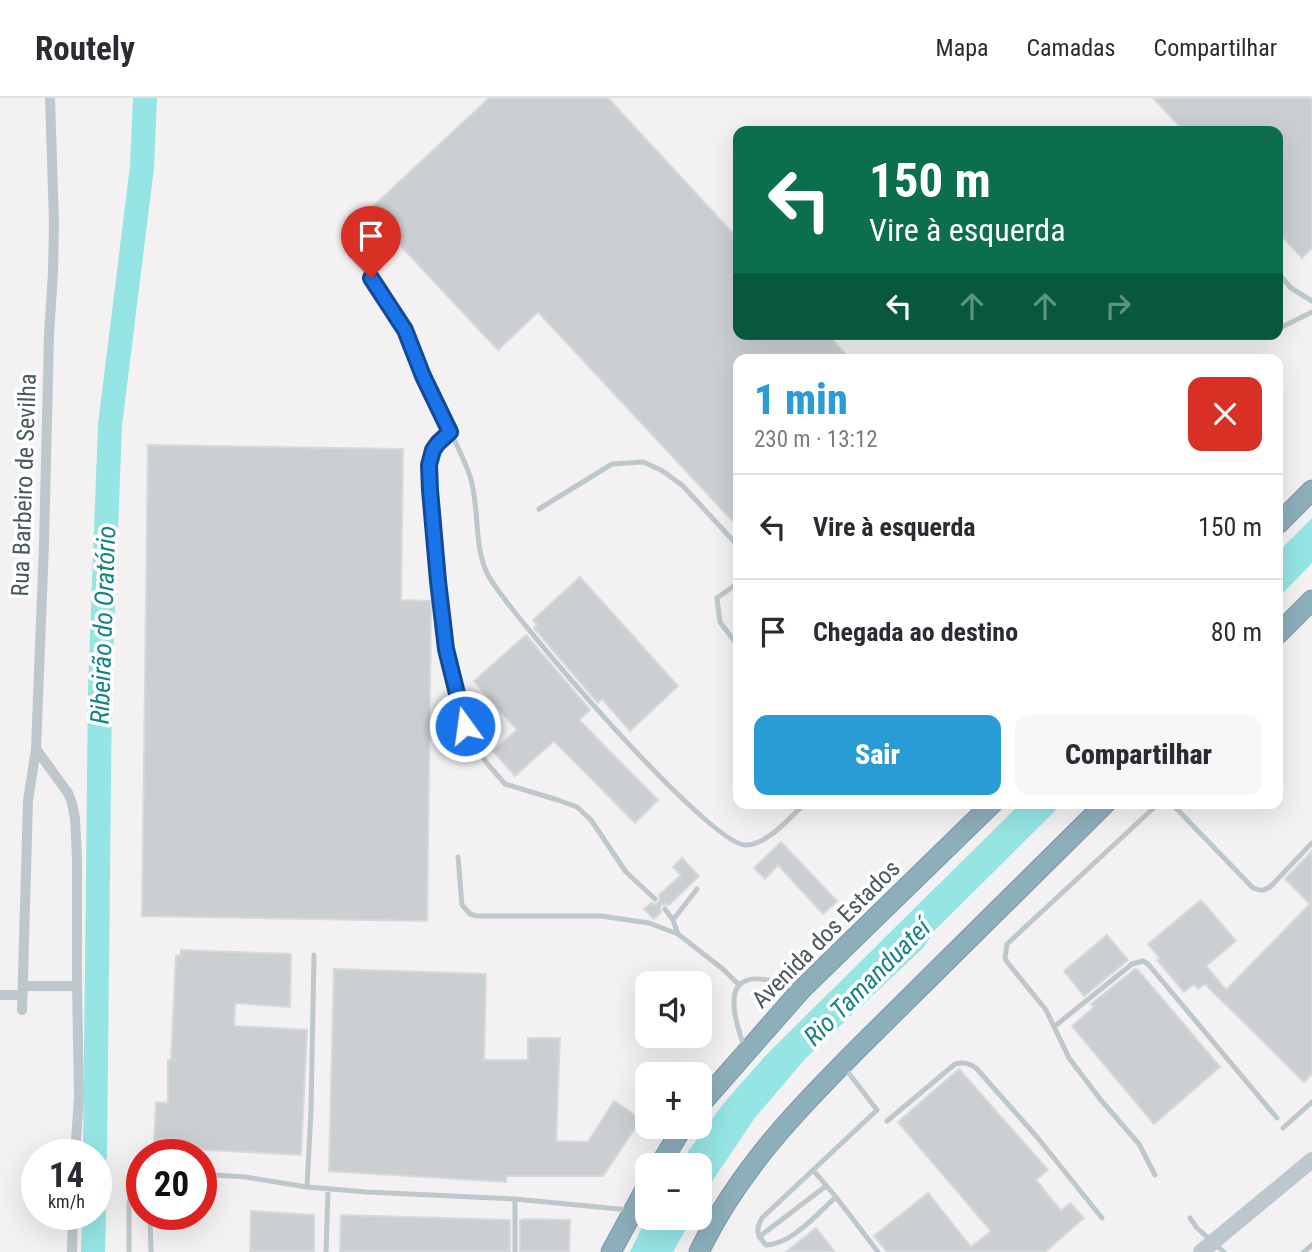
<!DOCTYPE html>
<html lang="pt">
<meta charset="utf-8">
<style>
body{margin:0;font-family:"Roboto Condensed",sans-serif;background:#f7f7f7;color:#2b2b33;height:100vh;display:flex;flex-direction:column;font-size:26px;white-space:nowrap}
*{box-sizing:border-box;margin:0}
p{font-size:23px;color:#7c7c81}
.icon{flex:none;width:38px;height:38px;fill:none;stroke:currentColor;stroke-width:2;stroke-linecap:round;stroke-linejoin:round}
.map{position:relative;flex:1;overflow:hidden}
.side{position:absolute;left:733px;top:256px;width:550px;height:455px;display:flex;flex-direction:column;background:#fff;border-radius:14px;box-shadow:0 7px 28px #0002}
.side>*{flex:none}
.guide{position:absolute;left:733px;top:28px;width:550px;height:214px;border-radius:14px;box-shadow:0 7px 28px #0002;background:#0b6e4f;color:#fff;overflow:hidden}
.buttons{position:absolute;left:635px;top:873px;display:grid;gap:14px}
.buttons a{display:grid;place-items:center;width:77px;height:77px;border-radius:14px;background:#fff;box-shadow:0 7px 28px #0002;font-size:35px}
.speed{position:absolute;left:21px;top:1041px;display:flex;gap:14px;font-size:35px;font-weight:700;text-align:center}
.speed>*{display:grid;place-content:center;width:91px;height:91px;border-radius:50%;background:#fff;box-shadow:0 7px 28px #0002;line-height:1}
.speed small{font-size:18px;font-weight:400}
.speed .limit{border:10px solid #d22;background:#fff;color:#111}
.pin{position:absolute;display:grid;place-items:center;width:60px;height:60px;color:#fff;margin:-72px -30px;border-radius:50% 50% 50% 0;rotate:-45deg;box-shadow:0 0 7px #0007}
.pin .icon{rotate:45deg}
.me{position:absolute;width:77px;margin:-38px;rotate:346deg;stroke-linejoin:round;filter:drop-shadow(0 0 5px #0008)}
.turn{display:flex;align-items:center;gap:24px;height:147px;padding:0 21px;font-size:32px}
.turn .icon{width:91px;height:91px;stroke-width:2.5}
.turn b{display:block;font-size:49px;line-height:60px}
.lanes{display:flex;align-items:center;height:66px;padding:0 21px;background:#0003;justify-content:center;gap:35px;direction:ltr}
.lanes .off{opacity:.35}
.round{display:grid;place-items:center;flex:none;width:74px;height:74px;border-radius:14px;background:#f7f7f7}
.head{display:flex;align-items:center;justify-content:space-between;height:119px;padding:0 21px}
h1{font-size:42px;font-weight:800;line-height:52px;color:#299bd5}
.action{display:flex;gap:14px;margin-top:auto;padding:14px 21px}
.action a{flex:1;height:80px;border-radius:14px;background:#299bd5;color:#fff;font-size:28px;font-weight:800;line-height:80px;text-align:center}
.action a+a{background:#f7f7f7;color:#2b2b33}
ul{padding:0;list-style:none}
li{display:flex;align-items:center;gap:21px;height:105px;padding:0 21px;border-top:2px solid #e1e1e2}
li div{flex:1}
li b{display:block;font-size:26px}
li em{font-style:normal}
header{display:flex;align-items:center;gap:42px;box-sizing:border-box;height:98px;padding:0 35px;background:#fff;border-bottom:2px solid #e1e1e2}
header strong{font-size:33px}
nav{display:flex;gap:38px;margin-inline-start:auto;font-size:24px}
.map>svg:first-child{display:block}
.water{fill:#95e5e4}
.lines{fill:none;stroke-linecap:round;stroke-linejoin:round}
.river{stroke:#95e5e4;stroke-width:24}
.building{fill:#cbcfd2;stroke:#d6d9dc;stroke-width:2}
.highway-casing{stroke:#7999a7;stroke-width:21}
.lane{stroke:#bec8cc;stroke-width:5}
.street{stroke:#bec8cc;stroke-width:10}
.secondary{stroke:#bcc8ce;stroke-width:16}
.highway{stroke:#8daebb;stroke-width:19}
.route-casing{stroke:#114b97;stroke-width:18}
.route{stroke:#1a73e8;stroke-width:12}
.labels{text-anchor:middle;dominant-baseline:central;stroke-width:7;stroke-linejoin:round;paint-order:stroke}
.street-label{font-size:24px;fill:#4a585d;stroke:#fff}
.water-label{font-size:26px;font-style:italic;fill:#178483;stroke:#fff}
</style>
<header>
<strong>Routely</strong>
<nav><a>Mapa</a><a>Camadas</a><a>Compartilhar</a></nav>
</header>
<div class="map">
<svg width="1312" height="1154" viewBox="0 0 1312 1154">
<rect width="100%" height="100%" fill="#f3f1f2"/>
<path class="water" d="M1312 420V465L1278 500V454Z
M1021 705H1063L933 834 924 849 805 961 754 1021 711 1085 700 1105V1068L678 1067 723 1006 767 956Z
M647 1119 648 1120H692L673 1154H630Z"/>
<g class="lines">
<path class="river" d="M95 1057 100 590 110 327 142 69 145 0
M93 1154 94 1116"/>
</g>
<path class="building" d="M489 0H608L738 141V236H827L850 261H738V429L538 214 498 252 368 113Z
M1153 0H1312V150L1302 160 1278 134V33H1184Z
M148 347 403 351 401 502 431 503 427 823 142 818Z
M580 479 678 588 630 633 602 601 598 605 534 530 537 527 533 522Z
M526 537 590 612 579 622 658 702 635 725 554 643 515 678 493 653 517 632 474 583Z
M781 744 837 803 823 816 778 767 765 781 754 770Z
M1312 753V976L1304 984 1205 886 1198 891 1194 886 1184 894 1157 862 1160 860 1148 846 1201 802 1236 843 1206 868 1226 892 1310 806 1285 781Z
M682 760 699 778 669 807 665 806 661 807 660 811 661 814 654 821 644 811 651 805 654 806 658 805 660 802 659 797 681 777 673 769Z
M1107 837 1128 862 1084 898 1064 873Z
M181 852 291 856 290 909 235 905 234 928 307 932 301 1057 154 1049 156 1004 168 1005V962H171L176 858H180Z
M334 871 486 876 484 962H528V940H560L556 1043 588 1044 614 1003 641 1021 603 1078H506V1084L329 1073Z
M1135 871 1138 872 1220 969 1154 1026 1072 928 1094 909 1091 906Z
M959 971 1048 1072 1036 1082 1061 1113 1070 1105 1084 1120 1045 1154H887L874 1138 928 1095 971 1149 991 1133 898 1024Z
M251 1113 314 1117V1154H250Z
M341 1117 510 1122V1154H340Z
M524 1121 570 1122 569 1154H520V1122H524Z
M816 1130 835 1154H786Z"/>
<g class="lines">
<defs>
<path id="highway" d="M1278 426 1312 392
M1278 536 1312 502
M700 1007 801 892 993 705
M659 1068 683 1029
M611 1154 648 1086
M699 1154C746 1055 829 980 905 904 972 838 1039 772 1106 705"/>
</defs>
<use href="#highway" class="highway-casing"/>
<path class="lane" d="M1278 175 1291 190 1312 203
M371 180C383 197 396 214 405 233 416 254 422 276 432 297 445 324 460 350 470 378 480 409 473 448 488 477 511 518 707 745 745 747 766 748 791 719 805 705
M1278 229 1284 228 1312 214
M1231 236H1238
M450 334 438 345 433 353 429 367 430 392 438 483 446 551 465 628 473 645 486 664 505 686 558 702 577 709 591 722 626 774 655 801
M539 411 612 366 643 364 661 372 682 387 738 448
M738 485 717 500 720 524 738 548
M1171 705 1253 790C1260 793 1263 793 1270 789L1312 745
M458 759 462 807 470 816 477 818H601L649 825 678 836 724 872 739 887
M665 811 673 822 678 836
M673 822 697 791
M1055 928 1132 866 1143 863 1148 866 1277 1020
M744 948C722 888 734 866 798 891
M887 1023 955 966C964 964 969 965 976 970L1037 1039 1102 1120
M1283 1030 1312 1004
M813 1072 836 1099 878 1154
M201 1076 245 1079 307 1089 367 1094 515 1101 629 1112
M1155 1077 1139 1046 1100 1001 1069 960 1046 912 1007 864 1005 860 1007 846 1159 705
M307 1089 311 1012 314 857
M836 1099C818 1115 791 1147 766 1147 757 1137 755 1132 762 1120L877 1012 844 969
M515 1101V1154
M150 1116 151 1154
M1190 1120 1197 1130 1224 1154
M759 1139 826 1088
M129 1154V1105L136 1079 142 1075
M326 1154 328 1091
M1304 1154 1312 1147"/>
<path class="street" d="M50 0 54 125 53 174 49 237 44 446 36 651 68 695 72 705 75 720 77 760V888L79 999 75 1057
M23 888H77
M0 897H23
M22 912 28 703 36 651
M72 1154 73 1116"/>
<path class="secondary" d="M1201 1154 1312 1062"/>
<use href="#highway" class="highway"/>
</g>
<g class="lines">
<defs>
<path id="route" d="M371 180 405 232 423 278 450 334 438 345 433 352 429 367 430 392 438 483 446 551 465 628"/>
</defs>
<use href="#route" class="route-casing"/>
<use href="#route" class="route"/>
</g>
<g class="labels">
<g class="street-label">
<text transform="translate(24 387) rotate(-88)">Rua Barbeiro de Sevilha</text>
<text transform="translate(826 836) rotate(-45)">Avenida dos Estados</text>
</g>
<g class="water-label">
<text transform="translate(103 527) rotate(-88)">Ribeirão do Oratório</text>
<text transform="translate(867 884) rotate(-45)">Rio Tamanduateí</text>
</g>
</g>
</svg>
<div class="buttons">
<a><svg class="icon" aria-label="sound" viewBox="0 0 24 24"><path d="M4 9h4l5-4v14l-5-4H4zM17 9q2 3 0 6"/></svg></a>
<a>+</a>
<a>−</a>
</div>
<div class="speed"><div>14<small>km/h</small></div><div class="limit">20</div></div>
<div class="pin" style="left:371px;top:180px;background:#d93025"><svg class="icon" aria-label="arrive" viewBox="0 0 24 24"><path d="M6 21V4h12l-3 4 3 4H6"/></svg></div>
<svg class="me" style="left:465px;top:628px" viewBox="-20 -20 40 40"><circle r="17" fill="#1a73e8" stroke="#fff" stroke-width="3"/><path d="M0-11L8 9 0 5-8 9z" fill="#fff"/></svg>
<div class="guide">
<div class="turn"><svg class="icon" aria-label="left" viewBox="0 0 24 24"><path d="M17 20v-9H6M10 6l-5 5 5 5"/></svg><div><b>150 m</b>Vire à esquerda</div></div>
<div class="lanes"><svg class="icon" aria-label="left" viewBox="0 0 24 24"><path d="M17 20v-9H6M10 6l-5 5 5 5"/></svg><svg class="icon off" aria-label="ahead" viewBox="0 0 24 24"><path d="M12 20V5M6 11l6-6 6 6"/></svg><svg class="icon off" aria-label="ahead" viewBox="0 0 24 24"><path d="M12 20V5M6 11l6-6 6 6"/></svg><svg class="icon off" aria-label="right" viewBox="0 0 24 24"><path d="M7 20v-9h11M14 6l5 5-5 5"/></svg></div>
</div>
<section class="side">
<div class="head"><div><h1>1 min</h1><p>230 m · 13:12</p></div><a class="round" style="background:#d93025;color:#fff"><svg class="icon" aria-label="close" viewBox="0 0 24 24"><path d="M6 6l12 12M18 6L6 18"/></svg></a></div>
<ul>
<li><svg class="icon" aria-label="left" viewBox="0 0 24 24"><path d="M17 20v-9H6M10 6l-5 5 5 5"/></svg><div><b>Vire à esquerda</b></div><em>150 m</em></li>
<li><svg class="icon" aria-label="arrive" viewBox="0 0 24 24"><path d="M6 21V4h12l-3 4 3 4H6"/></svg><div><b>Chegada ao destino</b></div><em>80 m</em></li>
</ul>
<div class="action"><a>Sair</a><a>Compartilhar</a></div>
</section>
</div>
